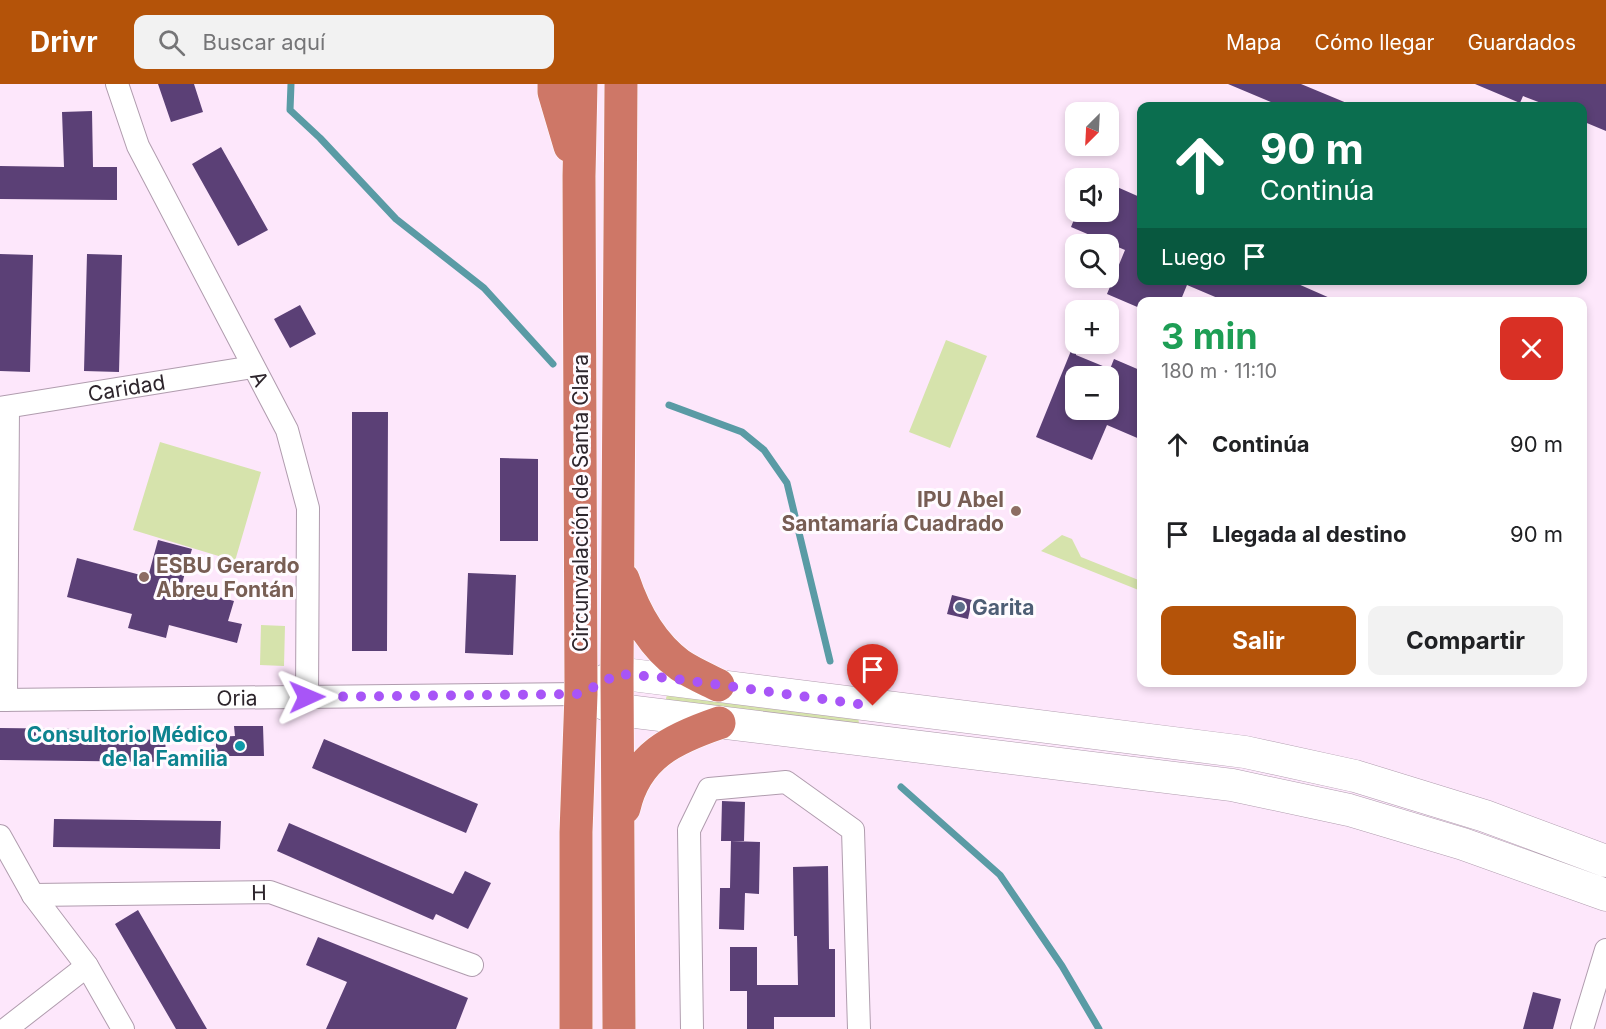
<!DOCTYPE html>
<html lang="es">
<meta charset="utf-8">
<style>
body{margin:0;font-family:Inter,sans-serif;background:#f2f2f2;color:#202124;height:100vh;display:flex;flex-direction:column;font-size:22px;white-space:nowrap}
*{box-sizing:border-box;margin:0}
p{font-size:20px;color:#757577}
.icon{flex:none;width:33px;height:33px;fill:none;stroke:currentColor;stroke-width:2;stroke-linecap:round;stroke-linejoin:round}
.map{position:relative;flex:1;overflow:hidden}
.sheet{position:absolute;left:1137px;top:213px;width:450px;height:390px;display:flex;flex-direction:column;background:#fff;border-radius:12px;box-shadow:0 3px 9px #0003}
.sheet>*{flex:none}
.top-card{position:absolute;left:1137px;top:18px;width:450px;height:183px;border-radius:12px;box-shadow:0 3px 9px #0003;background:#0b6e4f;color:#fff;overflow:hidden}
.needle{width:39px;rotate:204deg}
.tools{position:absolute;left:1065px;top:18px;display:grid;gap:12px}
.tools a{display:grid;place-items:center;width:54px;height:54px;border-radius:12px;background:#fff;box-shadow:0 3px 9px #0003;font-size:30px}
.pin{position:absolute;display:grid;place-items:center;width:51px;height:51px;color:#fff;margin:-62px -26px;border-radius:50% 50% 50% 0;rotate:-45deg;box-shadow:0 0 6px #0007}
.pin .icon{rotate:45deg}
.me{position:absolute;width:66px;margin:-33px;rotate:89deg;stroke-linejoin:round;filter:drop-shadow(0 0 4px #0008)}
.turn{display:flex;align-items:center;gap:21px;height:126px;padding:0 24px;font-size:27px}
.turn .icon{width:78px;height:78px;stroke-width:2.5}
.turn b{display:block;font-size:42px;line-height:51px}
.then{display:flex;align-items:center;height:57px;padding:0 24px;background:#0003;gap:12px;font-size:22px}
.round{display:grid;place-items:center;flex:none;width:63px;height:63px;border-radius:12px;background:#f2f2f2}
.head{display:flex;align-items:center;justify-content:space-between;height:102px;padding:0 24px}
h1{font-size:36px;font-weight:700;line-height:45px;color:#1e9e55}
.button{display:flex;gap:12px;margin-top:auto;padding:12px 24px}
.button a{flex:1;height:69px;border-radius:12px;background:#b45309;color:#fff;font-size:24px;font-weight:700;line-height:69px;text-align:center}
.button a+a{background:#f2f2f2;color:#202124}
ul{padding:0;list-style:none}
li{display:flex;align-items:center;gap:18px;height:90px;padding:0 24px}
li div{flex:1}
li b{display:block;font-size:22px}
li em{font-style:normal}
header{display:flex;align-items:center;gap:36px;box-sizing:border-box;height:84px;padding:0 30px;background:#b45309;color:#fff}
header strong{font-size:28px}
nav{display:flex;gap:33px;margin-inline-start:auto;font-size:21px}
.search{width:420px;height:54px;background:#f2f2f2;display:flex;align-items:center;gap:15px;box-sizing:border-box;padding:0 21px;border-radius:12px;color:#757577;font-size:22px}
.map>svg:first-child{display:block}
.green{fill:#d6e3ac}
.lines{fill:none;stroke-linecap:round;stroke-linejoin:round}
.stream{stroke:#5a9ba5;stroke-width:7}
.building{fill:#5b4076;fill-rule:evenodd}
.street-casing{stroke:#b09cae;stroke-width:24}
.secondary-casing{stroke:#b09cae;stroke-width:33}
.highway-casing{stroke:#fff;stroke-width:34}
.street{stroke:#fff;stroke-width:22}
.secondary{stroke:#fff;stroke-width:32}
.highway{stroke:#ce7767;stroke-width:33}
.route{stroke:#a855f7;stroke-width:10;stroke-dasharray:0 18}
.education-dot{fill:#8d6e63;stroke:#fffbff;stroke-width:2}
.service-dot{fill:#5c6f8a;stroke:#fffbff;stroke-width:2}
.culture-dot{fill:#0f9aa8;stroke:#fffbff;stroke-width:2}
.labels{text-anchor:middle;dominant-baseline:central;stroke-width:6;stroke-linejoin:round;paint-order:stroke}
.street-label{font-size:21px;fill:#2d252c;stroke:#fffbff}
.education-label{font-size:21px;font-weight:bold;fill:#785e54;stroke:#fffbff;text-anchor:end}
.service-label{font-size:21px;font-weight:bold;fill:#4e5e75;stroke:#fffbff;text-anchor:start}
.culture-label{font-size:21px;font-weight:bold;fill:#0d838f;stroke:#fffbff;text-anchor:end}
</style>
<header>
<strong>Drivr</strong>
<div class="search"><svg class="icon" aria-label="search" viewBox="0 0 24 24"><circle cx="10" cy="10" r="6"/><path d="M15 15l6 6"/></svg>Buscar aquí</div>
<nav><a>Mapa</a><a>Cómo llegar</a><a>Guardados</a></nav>
</header>
<div class="map">
<svg width="1606" height="945" viewBox="0 0 1606 945">
<rect width="100%" height="100%" fill="#fde7fb"/>
<path class="green" d="M946 256 987 272 950 364 909 348Z
M160 358 261 388 235 477 133 446Z
M1062 451 1072 455 1081 473 1141 497V507L1041 467Z
M261 541 285 542 284 582 260 581Z
M668 607 858 631 859 640 665 618Z"/>
<g class="lines">
<path class="stream" d="M291 0 290 26 320 54 396 135 484 204 553 280
M669 321 742 348 764 366 787 399 830 577
M901 703 1000 791 1062 882 1099 945"/>
</g>
<path class="building" d="M158 0H194L203 28 171 38Z
M1228 0H1301L1354 22H1280Z
M1475 0H1606V47L1582 37V22H1549L1523 12 1520 19Z
M92 27 93 83H117V116L0 115V82L64 83 62 28Z
M221 63 268 146 238 162 192 80Z
M1108 99 1142 114V196H1289L1339 218H1227L1187 201 1180 218H1142V225L1107 210 1125 166 1071 143 1077 128H1108Z
M0 170 33 171 30 288 0 287Z
M87 170 122 171 119 288 84 287Z
M300 221 316 250 290 264 274 235Z
M1075 257 1076 271 1110 285 1114 275 1142 287V356L1107 341 1092 376 1036 353ZM1076 292H1108V326H1076Z
M352 328H388L387 567H352Z
M500 374 538 375V457H500Z
M158 456 192 465 181 503 234 517 228 537 242 540 237 559 169 541 166 554 128 544 132 530 67 513 77 474 148 493Z
M468 489 516 491 513 571 465 569Z
M952 511 972 516 968 535 947 530Z
M234 642H263L264 672H216V653L235 652Z
M0 644 166 646 165 678 0 676Z
M324 655 478 720 466 749 312 684Z
M722 717 745 718 744 757H721Z
M54 735 221 737 220 765 53 763Z
M289 739 453 810 465 787 491 799 468 845 436 830 433 836 277 767Z
M731 757 760 758 759 810 745 809 744 846 719 845 720 804H730Z
M828 782 829 865H835V933H774V945H747V907H730V863H757V901H798L797 852H794L793 783Z
M138 826 207 945H176L115 840Z
M318 853 468 914 456 945H326L347 898 306 881Z
M1533 908 1561 915 1553 945H1523Z"/>
<g class="lines">
<defs>
<g id="street">
<path id="s1" d="M117 0 138 62 287 346 308 424 307 613"/>
<path id="s2" d="M0 324 253 283"/>
<path id="s3" d="M0 616 581 610"/>
<path d="M6 616 8 323"/>
<path d="M0 752 33 811 87 882 123 945"/>
<path id="s4" d="M33 811 270 808 472 881"/>
<path d="M6 945 87 882"/>
<path d="M692 945 689 746 709 705 786 698 853 746 859 945"/>
<path d="M1582 945 1606 866"/>
</g>
<path id="secondary" d="M1606 777 1485 732 1355 692 1245 668 632 591 617 590 581 610 619 626 1232 701 1349 726 1463 760 1606 811"/>
<path id="highway" d="M554 0V8L570 62
M623 495C634 528 651 560 680 581 692 589 706 595 718 601
M624 724C636 672 672 655 719 639
M576 945V748L581 610 579 92 581 0
M619 945 617 590 621 0"/>
</defs>
<use href="#street" class="street-casing"/>
<use href="#secondary" class="secondary-casing"/>
<use href="#highway" class="highway-casing"/>
<use href="#street" class="street"/>
<use href="#secondary" class="secondary"/>
<use href="#highway" class="highway"/>
</g>
<g class="lines">
<path class="route" d="M307 613 581 610 618 590 669 594 873 622"/>
</g>
<g class="education-dot">
<circle cx="1016" cy="427" r="6"/>
<circle cx="144" cy="493" r="6"/>
</g>
<circle class="service-dot" cx="960" cy="523" r="6"/>
<circle class="culture-dot" cx="240" cy="662" r="6"/>
<g class="labels">
<g class="street-label">
<text stroke="none"><textPath href="#s1" startOffset="328">A</textPath></text>
<text stroke="none"><textPath href="#s2" startOffset="128">Caridad</textPath></text>
<text transform="translate(580 419) rotate(-90)">Circunvalación de Santa Clara</text>
<text stroke="none"><textPath href="#s3" startOffset="237">Oria</textPath></text>
<text stroke="none"><textPath href="#s4" startOffset="226">H</textPath></text>
</g>
<g class="education-label">
<text x="1004" y="415">IPU Abel<tspan x="1004" dy="24">Santamaría Cuadrado</tspan></text>
<text x="156" y="481" text-anchor="start">ESBU Gerardo<tspan x="156" dy="24">Abreu Fontán</tspan></text>
</g>
<g class="service-label">
<text x="972" y="523">Garita</text>
</g>
<g class="culture-label">
<text x="228" y="650">Consultorio Médico<tspan x="228" dy="24">de la Familia</tspan></text>
</g>
</g>
</svg>
<div class="tools">
<a><svg class="needle" viewBox="-14 -14 28 28"><path d="M0-13l5 13h-10z" fill="#e53935"/><path d="M0 13l5-13h-10z" fill="#757577"/></svg></a>
<a><svg class="icon" aria-label="sound" viewBox="0 0 24 24"><path d="M4 9h4l5-4v14l-5-4H4zM17 9q2 3 0 6"/></svg></a>
<a><svg class="icon" aria-label="search" viewBox="0 0 24 24"><circle cx="10" cy="10" r="6"/><path d="M15 15l6 6"/></svg></a>
<a>+</a>
<a>−</a>
</div>
<div class="pin" style="left:873px;top:622px;background:#d93025"><svg class="icon" aria-label="arrive" viewBox="0 0 24 24"><path d="M6 21V4h12l-3 4 3 4H6"/></svg></div>
<svg class="me" style="left:307px;top:613px" viewBox="-20 -20 40 40"><path d="M0-17L14 15 0 8-14 15z" fill="#a855f7" stroke="#fff" stroke-width="4"/></svg>
<div class="top-card">
<div class="turn"><svg class="icon" aria-label="ahead" viewBox="0 0 24 24"><path d="M12 20V5M6 11l6-6 6 6"/></svg><div><b>90 m</b>Continúa</div></div>
<div class="then">Luego<svg class="icon" aria-label="arrive" viewBox="0 0 24 24"><path d="M6 21V4h12l-3 4 3 4H6"/></svg></div>
</div>
<section class="sheet">
<div class="head"><div><h1>3 min</h1><p>180 m · 11:10</p></div><a class="round" style="background:#d93025;color:#fff"><svg class="icon" aria-label="close" viewBox="0 0 24 24"><path d="M6 6l12 12M18 6L6 18"/></svg></a></div>
<ul>
<li><svg class="icon" aria-label="ahead" viewBox="0 0 24 24"><path d="M12 20V5M6 11l6-6 6 6"/></svg><div><b>Continúa</b></div><em>90 m</em></li>
<li><svg class="icon" aria-label="arrive" viewBox="0 0 24 24"><path d="M6 21V4h12l-3 4 3 4H6"/></svg><div><b>Llegada al destino</b></div><em>90 m</em></li>
</ul>
<div class="button"><a>Salir</a><a>Compartir</a></div>
</section>
</div>
